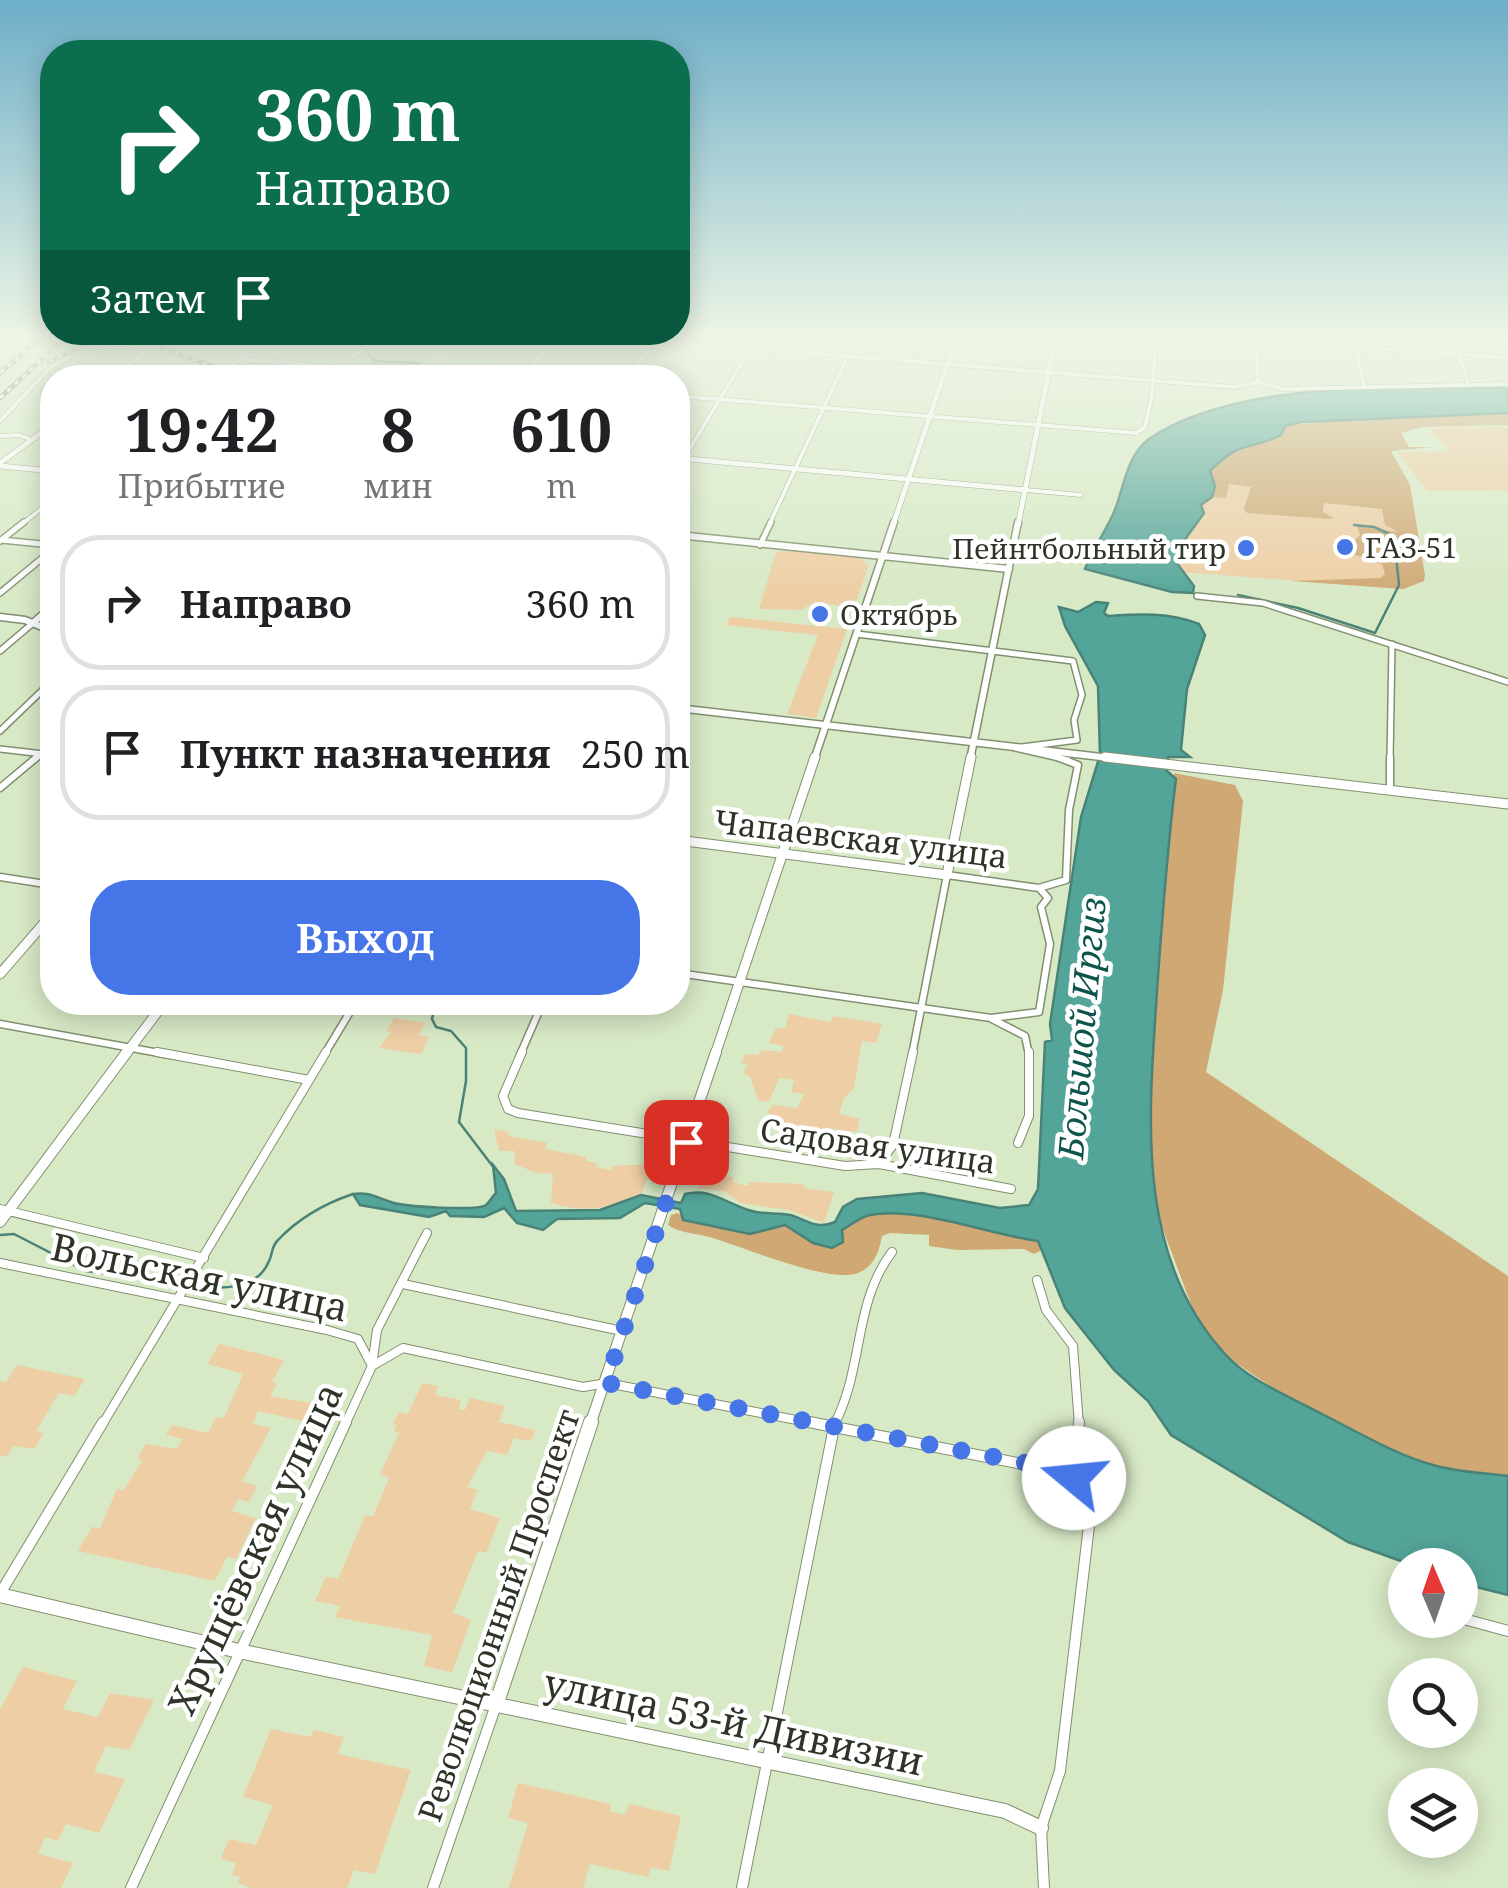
<!DOCTYPE html>
<html lang="ru">
<meta charset="utf-8">
<style>
body{margin:0;font-family:"Noto Serif",serif;background:#f2f2f2;color:#202124;height:100vh;display:flex;flex-direction:column;font-size:38px;white-space:nowrap}
*{box-sizing:border-box;margin:0}
p{font-size:32px;color:#757577}
.icon{flex:none;width:55px;height:55px;fill:none;stroke:currentColor;stroke-width:2;stroke-linecap:round;stroke-linejoin:round}
.map{position:relative;flex:1;overflow:hidden}
.panel{position:absolute;left:40px;top:365px;width:650px;height:650px;display:flex;flex-direction:column;background:#fff;border-radius:40px;box-shadow:0 5px 25px #0003}
.panel>*{flex:none}
.hud{position:absolute;left:40px;top:40px;width:650px;height:305px;border-radius:40px;box-shadow:0 5px 25px #0003;background:#0b6e4f;color:#fff;overflow:hidden}
.needle{width:65px;rotate:358deg}
.tools{position:absolute;left:1388px;top:1548px;display:grid;gap:20px}
.tools a{display:grid;place-items:center;width:90px;height:90px;border-radius:50%;background:#fff;box-shadow:0 5px 25px #0003;font-size:50px}
.pin{position:absolute;display:grid;place-items:center;width:85px;height:85px;color:#fff;margin:-42px;border-radius:20px;box-shadow:0 5px 15px #0006}
.me{position:absolute;width:110px;margin:-55px;rotate:287deg;stroke-linejoin:round;filter:drop-shadow(0 0 8px #0008)}
.turn{display:flex;align-items:center;gap:35px;height:210px;padding:0 50px;font-size:45px}
.turn .icon{width:130px;height:130px;stroke-width:2.5}
.turn b{display:block;font-size:70px;line-height:85px}
.then{display:flex;align-items:center;height:95px;padding:0 50px;background:#0003;gap:20px;font-size:38px}
.eta{display:flex;justify-content:space-evenly;align-items:center;height:170px;text-align:center}
.eta b{font-size:60px;font-weight:700;line-height:70px}
.cta{display:flex;gap:20px;margin-top:auto;padding:20px 50px}
.cta a{flex:1;height:115px;border-radius:40px;background:#4675e7;color:#fff;font-size:40px;font-weight:700;line-height:115px;text-align:center}
ul{padding:0;list-style:none}
li{display:flex;align-items:center;gap:30px;height:135px;margin:0 20px 15px;padding:0 30px;border:5px solid #e0e0e0;border-radius:40px}
li div{flex:1}
li b{display:block;font-size:38px}
li em{font-style:normal}
.map>svg:first-child{display:block}
.green{fill:#eecea5}
.forest{fill:#cfa874}
.water{fill:#54a599;stroke:#498377;stroke-width:2.5}
.lines{fill:none;stroke-linecap:round;stroke-linejoin:round}
.stream{stroke:#498377;stroke-width:2.5}
.street-far4-casing{stroke:#819070;stroke-width:5}
.street-far3-casing{stroke:#819070;stroke-width:8}
.street-far2-casing{stroke:#819070;stroke-width:9}
.street-far1-casing{stroke:#819070;stroke-width:10}
.street-casing{stroke:#819070;stroke-width:12}
.secondary-far4-casing{stroke:#819070;stroke-width:6}
.secondary-far3-casing{stroke:#819070;stroke-width:9}
.secondary-far2-casing{stroke:#819070;stroke-width:11}
.secondary-far1-casing{stroke:#819070;stroke-width:12}
.secondary-casing{stroke:#819070;stroke-width:16}
.street-far4{stroke:#fff;stroke-width:4}
.street-far3{stroke:#fff;stroke-width:5}
.street-far2{stroke:#fff;stroke-width:6}
.street-far1{stroke:#fff;stroke-width:8}
.street{stroke:#fff;stroke-width:10}
.secondary-far4{stroke:#fff;stroke-width:5}
.secondary-far3{stroke:#fff;stroke-width:6}
.secondary-far2{stroke:#fff;stroke-width:9}
.secondary-far1{stroke:#fff;stroke-width:10}
.secondary{stroke:#fff;stroke-width:14}
.rail-casing{stroke:#68725e;stroke-width:5}
.rail{stroke:#fff;stroke-width:2.5;stroke-dasharray:5;stroke-linecap:butt}
.route{stroke:#4675e7;stroke-width:18;stroke-dasharray:0 32.4}
.poi-dot{fill:#4675e7;stroke:#fff;stroke-width:4}
.labels{text-anchor:middle;dominant-baseline:central;stroke-width:9;stroke-linejoin:round;paint-order:stroke}
.far-poi-label{font-size:28px;fill:#2e3427;stroke:#fff;text-anchor:start}
.street-label{font-size:32px;fill:#2e3427;stroke:#fff}
.water-label{font-size:35px;font-style:italic;fill:#0d544c;stroke:#fff}
.near-street-label{font-size:38px;fill:#2e3427;stroke:#fff}
</style>
<div class="map">
<svg width="1508" height="1888" viewBox="0 0 1508 1888">
<rect width="100%" height="100%" fill="#d8e9c6"/>
<path class="green" d="M1508 427V490L1427 491 1397 452 1449 451 1428 428Z
M1210 480 1409 498 1416 520 1424 581 1403 589 1182 572 1176 562C1190 536 1199 509 1210 480Z
M795 550 872 557 860 558 869 565 854 608 815 602 801 610 759 609 776 552Z
M730 617 847 629 816 718 787 714 818 635 726 625Z
M789 1014 830 1022 833 1016 882 1024 876 1043 862 1041 854 1088 844 1098 839 1114 860 1119 857 1132 833 1129 809 1131 808 1126 768 1121 771 1115 767 1112 773 1105 797 1108 804 1094 791 1092 794 1080 779 1078 769 1102 758 1100 750 1076 743 1074 748 1064 741 1063 746 1054 758 1055 761 1050 781 1052 784 1046 769 1043 776 1028 785 1029Z
M394 1018 425 1023 419 1035 429 1037 421 1054 379 1048 391 1032 386 1031Z
M494 1129 509 1132 508 1136 547 1143 545 1149 587 1157 586 1161 597 1163 596 1167 611 1170 613 1166 652 1164 641 1195C612 1209 583 1213 551 1203L553 1174 536 1173 515 1164V1151H499Z
M702 1173 733 1177V1182L748 1186 750 1182 804 1184V1188L834 1192 824 1223 789 1210 740 1203 724 1191 698 1188Z
M219 1344 284 1360 272 1382 277 1384 270 1396 317 1404 308 1422 258 1411 253 1424 271 1428 242 1481 257 1486 249 1502 238 1499 232 1511 256 1518 236 1559 227 1557 215 1581 78 1551 92 1527 100 1528 117 1489 124 1490 142 1461 137 1458 146 1444 176 1449 183 1439 166 1435 172 1425 208 1433 216 1417 224 1418 243 1374 208 1364Z
M17 1365 85 1379 74 1396 59 1393 37 1430 43 1434 34 1449 14 1446 6 1457 0 1455V1381L6 1382Z
M422 1383 438 1386 435 1395 461 1400 459 1409 465 1410 470 1398 505 1406 499 1422 535 1430 531 1441 514 1438 507 1455 487 1451 467 1487 477 1490 470 1509 500 1518 486 1553 478 1551 453 1613 471 1620 452 1672 424 1666 432 1635 335 1617 340 1606 315 1601 326 1577 338 1579 365 1516H373L389 1478 380 1474 399 1433 394 1431 397 1425 393 1424 399 1412 408 1414Z
M23 1667 77 1681 63 1709 98 1717 110 1693 154 1700 129 1750 106 1746 94 1772 125 1779 99 1833 66 1824 58 1841 45 1837 38 1854 73 1863 61 1888H0V1709Z
M271 1729 310 1737 314 1730 344 1737 338 1754 411 1770 375 1874 354 1870 347 1888H251L238 1883 240 1877 232 1875 236 1863 221 1859 229 1839 256 1845 273 1805 243 1797Z
M518 1783 611 1804 610 1811 625 1815 629 1804 681 1816 669 1871 651 1867 648 1877 590 1864 583 1888H509L528 1823 508 1818Z"/>
<path class="forest" d="M1508 413V425L1422 427 1401 433 1409 447H1433L1391 451 1410 485 1425 575 1424 581 1403 589 1291 581 1380 578 1385 574 1382 564 1353 554V542L1360 535 1357 526 1398 532 1385 525 1382 509 1324 503 1323 512 1334 518 1330 519 1247 513 1244 508 1251 487 1229 484 1226 498 1212 497 1210 471C1231 451 1246 443 1274 439L1285 426 1365 417Z
M1174 773 1235 785 1243 801 1223 990 1206 1072 1508 1276V1476L1434 1466 1383 1445 1270 1386 1227 1357 1195 1315 1155 1208 1148 1124Z
M677 1213C715 1231 745 1230 785 1225L814 1243C830 1235 852 1218 869 1215 916 1206 987 1234 1038 1241L1042 1250 1034 1254 1024 1249 957 1250 929 1246V1235L890 1233 882 1236C879 1252 874 1267 858 1273 830 1284 743 1247 713 1238 698 1233 681 1234 668 1225L671 1215Z"/>
<path class="water" d="M1508 388V413L1302 422 1285 426 1281 435C1247 452 1243 438 1210 471L1215 486 1212 497 1201 505 1204 513 1181 545 1176 562 1194 586 1193 593 1172 592 1085 569C1093 547 1108 529 1116 507 1124 485 1128 454 1149 439 1236 379 1403 388 1508 388Z
M1096 602 1108 603 1104 613 1108 616C1139 614 1169 612 1199 624L1205 635 1187 689 1181 750 1190 757H1168L1166 770 1176 779C1167 849 1162 920 1157 991 1149 1115 1134 1255 1225 1354 1249 1381 1291 1397 1322 1414 1358 1432 1394 1454 1433 1465 1456 1472 1484 1473 1508 1476V1595L1460 1583V1565H1412L1348 1542 1171 1435 1148 1401 1114 1370 1065 1308 1038 1241C987 1234 917 1206 870 1215 860 1217 851 1225 842 1230L843 1242 832 1248 813 1243 785 1225 750 1234 683 1220 680 1209 645 1203 620 1218 557 1219 543 1230 517 1223 504 1208 484 1217 450 1216 446 1211 429 1217 360 1205 353 1194C370 1192 375 1197 391 1202 403 1207 478 1211 486 1205 490 1202 492 1196 496 1193L493 1165 504 1179 516 1211 600 1210 641 1195 681 1203 685 1194C711 1187 728 1205 752 1211 764 1215 778 1212 790 1215 808 1220 816 1230 835 1222L843 1207 857 1199 922 1193 1000 1208 1029 1205 1038 1189 1045 1042 1052 1040 1050 1024 1081 817 1100 755 1098 686 1065 626 1059 607 1078 612Z"/>
<g class="lines">
<path class="stream" d="M354 343 363 348
M366 352 376 361 419 363 415 372
M365 378 372 374 390 378
M1238 595 1298 608 1375 633 1399 585 1394 536 1374 527 1354 525
M436 1002 432 1019 436 1027 451 1031 466 1048V1081L459 1122 494 1168
M0 1235 14 1234 86 1271 183 1283
M191 1285C217 1289 257 1292 269 1261 273 1253 271 1247 278 1240 298 1219 326 1203 353 1194"/>
<defs>
<path id="street-far4" d="M591 336 1234 387 1258 382 1283 389 1508 384
M1206 336 1508 358
M1354 336 1364 386
M1453 336 1468 383
M1256 339 1258 382
M163 345 176 336
M83 346 146 351
M199 354 219 336
M241 359 462 378
M340 366 381 336
M424 373 461 336
M114 378 146 351
M163 378 172 371
M270 378 289 363
M678 396 1136 433 1145 427 1152 396 1156 336
M0 421 49 369 84 346
M0 436 19 435 32 440
M678 468 758 336
M1026 490 1081 495
M21 525 52 500
M769 525 857 336"/>
<path id="street-far3" d="M1 540 52 545
M0 541 24 522
M760 545 771 522
M0 593 52 550
M1197 596 1263 603 1508 682
M857 634 1073 661 1082 695 1074 720 1077 740 1015 748 1068 760
M0 651 33 623
M0 731 52 681
M0 749 52 755
M34 760 52 745
M1390 760 1392 644"/>
<path id="street-far2" d="M0 788 37 757
M1390 790V757
M0 877 52 885
M678 973 991 1018 1039 1012 1050 944 1041 907 1048 898 1039 888 1066 880 1069 810 1078 765 1057 757
M992 1019 1025 1036 1029 1055
M0 1024 170 1055
M324 1055 356 1002
M520 1055 543 1002
M912 1055 947 875 1039 888"/>
<path id="street-far1" d="M157 1052 309 1080
M522 1052 503 1096 508 1109 518 1113 845 1166 879 1164 1011 1189
M1018 1143 1029 1116V1052
M879 1164 893 1145 913 1052
M0 1209 204 1258
M0 1263 327 1330 358 1339 372 1366 403 1348 583 1387 607 1383 822 1425
M1037 1280 1046 1310 1073 1346 1079 1425
M403 1284 622 1331
M102 1425 326 1052
M345 1425 372 1366 377 1330 427 1233
M834 1425C864 1369 853 1303 892 1252"/>
<path id="street" d="M809 1422 1068 1473 1092 1500 1060 1771 1041 1828 1044 1888
M1074 1477 1079 1422
M1 1592 103 1422
M1460 1618 1508 1631
M131 1888 346 1422
M433 1888 496 1705
M742 1888 835 1422"/>
<path id="secondary-far4" d="M216 378 271 336
M522 378 558 336
M627 378 658 336
M678 458 1026 490
M0 463 52 425
M0 466 52 471
M893 525 957 336
M1018 525 1056 336"/>
<path id="secondary-far3" d="M678 535 1009 569
M0 617 25 620 52 631
M33 623 52 606
M678 708 1127 760
M814 760 894 522
M970 760 1018 522"/>
<path id="secondary-far2" d="M1105 757 1508 804
M678 840 947 875 971 757
M0 974 52 914
M125 1055 165 1002
M715 1055 815 757"/>
<path id="secondary-far1" d="M0 1222 127 1052
M590 1425 716 1052"/>
<path id="secondary" d="M0 1595 239 1651 1005 1811 1041 1828
M496 1705 591 1422"/>
</defs>
<use href="#street-far4" class="street-far4-casing"/>
<use href="#street-far3" class="street-far3-casing"/>
<use href="#street-far2" class="street-far2-casing"/>
<use href="#street-far1" class="street-far1-casing"/>
<use href="#street" class="street-casing"/>
<use href="#secondary-far4" class="secondary-far4-casing"/>
<use href="#secondary-far3" class="secondary-far3-casing"/>
<use href="#secondary-far2" class="secondary-far2-casing"/>
<use href="#secondary-far1" class="secondary-far1-casing"/>
<use href="#secondary" class="secondary-casing"/>
<use href="#street-far4" class="street-far4"/>
<use href="#street-far3" class="street-far3"/>
<use href="#street-far2" class="street-far2"/>
<use href="#street-far1" class="street-far1"/>
<use href="#street" class="street"/>
<use href="#secondary-far4" class="secondary-far4"/>
<use href="#secondary-far3" class="secondary-far3"/>
<use href="#secondary-far2" class="secondary-far2"/>
<use href="#secondary-far1" class="secondary-far1"/>
<use href="#secondary" class="secondary"/>
<defs>
<path id="rail" d="M151 336 156 346 246 378
M0 341 8 336
M49 362 103 336
M0 373 43 336
M0 398 67 336"/>
</defs>
<use href="#rail" class="rail-casing"/>
<use href="#rail" class="rail"/>
</g>
<linearGradient id="sky" x2="0" y2="1"><stop stop-color="#6daec8"/><stop offset="0.56" stop-color="#edf5e5"/><stop offset="1" stop-color="#edf5e5" stop-opacity="0"/></linearGradient>
<rect width="1508" height="600" fill="url(#sky)"/>
<g class="lines">
<path class="route" d="M686 1142 606 1383 1058 1469 1074 1478"/>
</g>
<g class="poi-dot">
<circle cx="1345" cy="547" r="10"/>
<circle cx="1246" cy="548" r="10"/>
<circle cx="820" cy="614" r="10"/>
</g>
<g class="labels">
<g class="far-poi-label">
<text x="1365" y="547">ГАЗ-51</text>
<text x="1226" y="548" text-anchor="end">Пейнтбольный тир</text>
<text x="840" y="614">Октябрь</text>
</g>
<g class="street-label">
<text transform="translate(861 838) rotate(7)">Чапаевская улица</text>
<text transform="translate(878 1145) rotate(8)">Садовая улица</text>
<text transform="translate(498 1615) rotate(-71)">Революционный Проспект</text>
</g>
<g class="water-label">
<text transform="translate(1081 1028) rotate(-85)">Большой Иргиз</text>
</g>
<g class="near-street-label">
<text transform="translate(200 1276) rotate(12)">Вольская улица</text>
<text transform="translate(254 1548) rotate(-65)">Хрущёвская улица</text>
<text transform="translate(734 1721) rotate(12)">улица 53-й Дивизии</text>
</g>
</g>
</svg>
<div class="tools">
<a><svg class="needle" viewBox="-14 -14 28 28"><path d="M0-13l5 13h-10z" fill="#e53935"/><path d="M0 13l5-13h-10z" fill="#757577"/></svg></a>
<a><svg class="icon" aria-label="search" viewBox="0 0 24 24"><circle cx="10" cy="10" r="6"/><path d="M15 15l6 6"/></svg></a>
<a><svg class="icon" aria-label="layers" viewBox="0 0 24 24"><path d="M12 4l9 5-9 5-9-5zM3 14l9 5 9-5"/></svg></a>
</div>
<div class="pin" style="left:686px;top:1142px;background:#d93025"><svg class="icon" aria-label="arrive" viewBox="0 0 24 24"><path d="M6 21V4h12l-3 4 3 4H6"/></svg></div>
<svg class="me" style="left:1074px;top:1478px" viewBox="-20 -20 40 40"><circle r="19" fill="#fff"/><path d="M0-13L10 11 0 6-10 11z" fill="#4675e7"/></svg>
<div class="hud">
<div class="turn"><svg class="icon" aria-label="right" viewBox="0 0 24 24"><path d="M7 20v-9h11M14 6l5 5-5 5"/></svg><div><b>360 m</b>Направо</div></div>
<div class="then">Затем<svg class="icon" aria-label="arrive" viewBox="0 0 24 24"><path d="M6 21V4h12l-3 4 3 4H6"/></svg></div>
</div>
<section class="panel">
<div class="eta">
<div><b>19:42</b><p>Прибытие</p></div>
<div><b>8</b><p>мин</p></div>
<div><b>610</b><p>m</p></div>
</div>
<ul>
<li><svg class="icon" aria-label="right" viewBox="0 0 24 24"><path d="M7 20v-9h11M14 6l5 5-5 5"/></svg><div><b>Направо</b></div><em>360 m</em></li>
<li><svg class="icon" aria-label="arrive" viewBox="0 0 24 24"><path d="M6 21V4h12l-3 4 3 4H6"/></svg><div><b>Пункт назначения</b></div><em>250 m</em></li>
</ul>
<div class="cta"><a>Выход</a></div>
</section>
</div>
